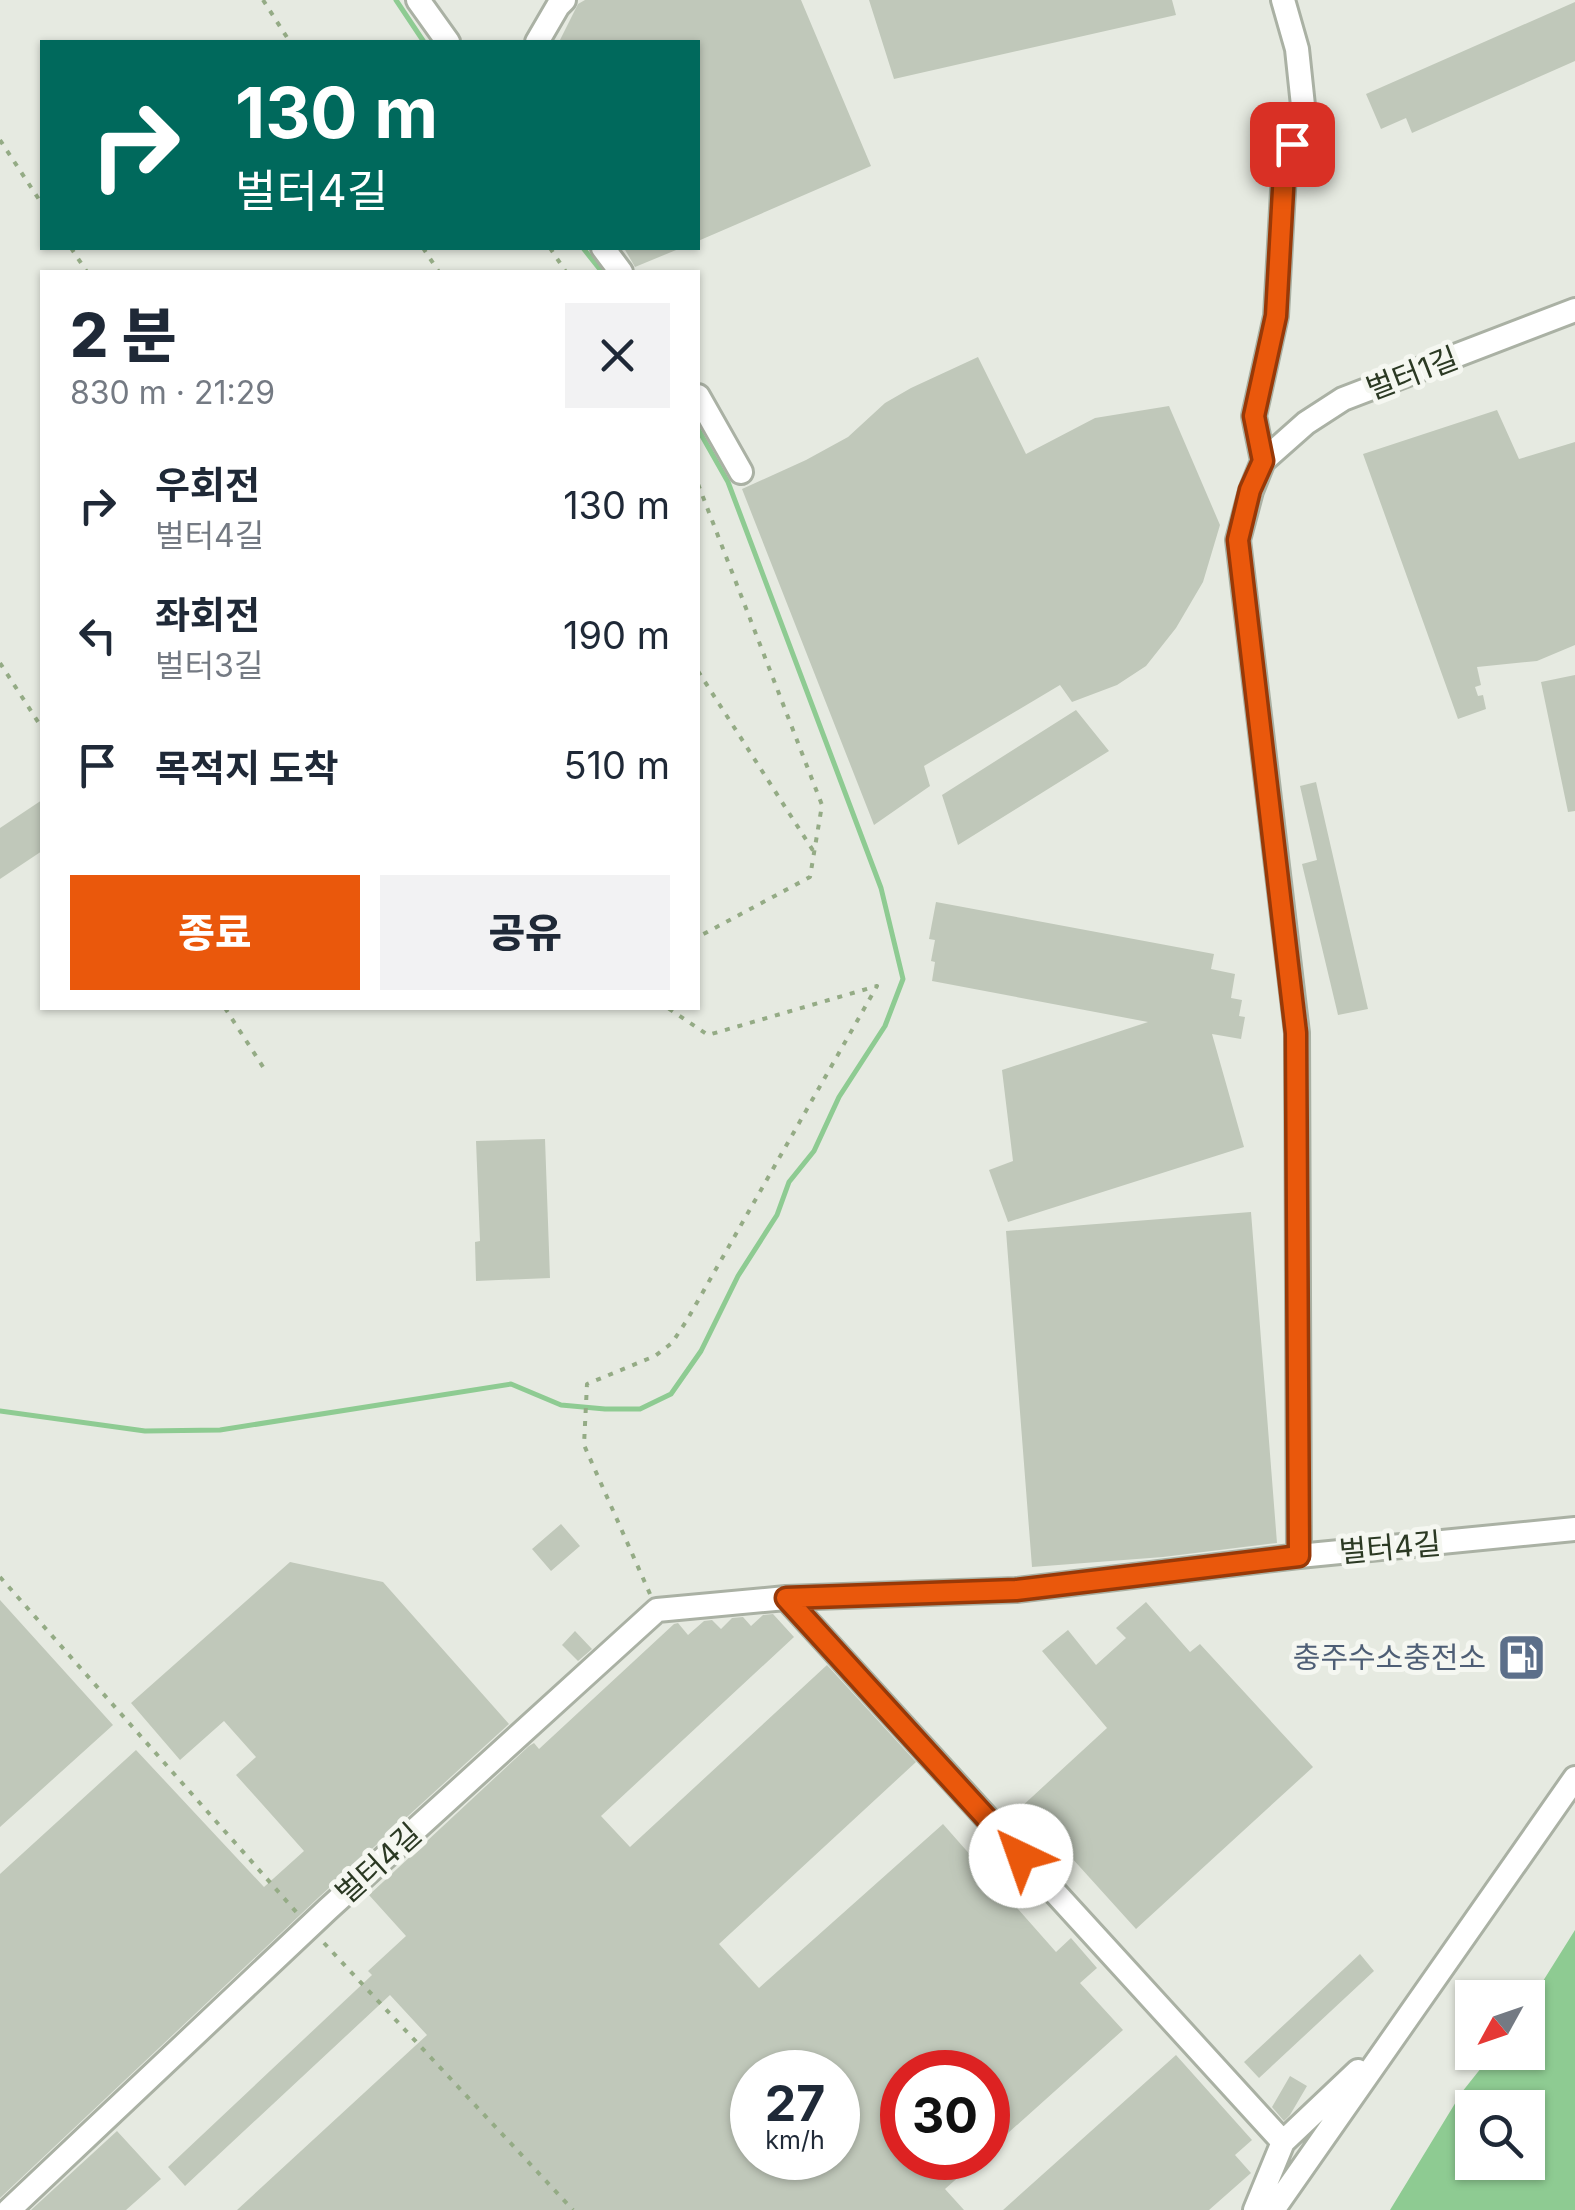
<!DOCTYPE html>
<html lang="ko">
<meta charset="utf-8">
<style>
body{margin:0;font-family:Inter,"Noto Sans KR",sans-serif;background:#f2f2f3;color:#1f2937;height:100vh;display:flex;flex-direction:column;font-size:38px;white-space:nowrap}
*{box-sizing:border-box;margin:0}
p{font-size:32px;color:#747a83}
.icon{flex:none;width:55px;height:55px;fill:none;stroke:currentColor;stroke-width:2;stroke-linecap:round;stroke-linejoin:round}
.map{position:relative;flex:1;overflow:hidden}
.details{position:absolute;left:40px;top:270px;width:660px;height:740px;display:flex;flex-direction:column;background:#fff;border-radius:0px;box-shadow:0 2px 8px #0004}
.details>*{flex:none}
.banner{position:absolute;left:40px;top:40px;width:660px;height:210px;border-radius:0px;box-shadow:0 2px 8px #0004;background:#00695c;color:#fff;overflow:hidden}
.needle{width:65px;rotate:230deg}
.buttons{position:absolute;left:1455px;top:1980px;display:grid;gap:20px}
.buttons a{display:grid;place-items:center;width:90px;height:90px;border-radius:0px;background:#fff;box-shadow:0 2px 8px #0004;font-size:50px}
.speed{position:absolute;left:730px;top:2050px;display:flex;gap:20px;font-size:50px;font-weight:700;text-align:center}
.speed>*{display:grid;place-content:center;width:130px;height:130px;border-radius:50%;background:#fff;box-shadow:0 2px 8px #0004;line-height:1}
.speed small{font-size:25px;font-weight:400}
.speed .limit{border:15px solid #d22;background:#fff;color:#111}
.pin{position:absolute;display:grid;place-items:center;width:85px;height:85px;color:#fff;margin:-42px;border-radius:20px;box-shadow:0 5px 15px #0006}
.me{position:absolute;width:110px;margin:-55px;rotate:318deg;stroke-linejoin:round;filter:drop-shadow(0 0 8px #0008)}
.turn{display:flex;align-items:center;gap:35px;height:210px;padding:0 30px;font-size:45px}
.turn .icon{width:130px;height:130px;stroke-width:2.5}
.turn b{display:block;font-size:70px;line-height:85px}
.round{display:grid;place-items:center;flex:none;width:105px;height:105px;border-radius:0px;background:#f2f2f3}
.headline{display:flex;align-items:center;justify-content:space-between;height:170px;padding:0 30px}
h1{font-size:60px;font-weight:800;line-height:75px}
.cta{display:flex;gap:20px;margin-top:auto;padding:20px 30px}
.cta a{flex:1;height:115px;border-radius:0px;background:#ea580c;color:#fff;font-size:40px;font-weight:800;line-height:115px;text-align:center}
.cta a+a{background:#f2f2f3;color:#1f2937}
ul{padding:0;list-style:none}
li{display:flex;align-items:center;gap:30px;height:130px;padding:0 30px}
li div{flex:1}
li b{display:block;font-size:38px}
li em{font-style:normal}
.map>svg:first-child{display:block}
.water{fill:#8ecb92;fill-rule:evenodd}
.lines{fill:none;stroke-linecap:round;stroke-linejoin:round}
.stream{stroke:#8ecb92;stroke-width:5}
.building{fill:#c0c8ba;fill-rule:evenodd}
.minor-casing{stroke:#aab1a4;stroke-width:28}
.path{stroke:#94ab85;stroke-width:4;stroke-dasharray:5 8;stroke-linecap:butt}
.minor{stroke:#fff;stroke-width:22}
.route-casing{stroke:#983908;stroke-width:25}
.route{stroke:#ea580c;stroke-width:18}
.labels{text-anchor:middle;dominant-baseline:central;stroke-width:10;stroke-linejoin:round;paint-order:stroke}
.street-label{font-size:30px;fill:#2b3923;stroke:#f5f7f1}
.service-label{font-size:30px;fill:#4e5e75;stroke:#f5f7f1;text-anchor:end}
</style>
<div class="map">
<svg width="1575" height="2210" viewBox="0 0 1575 2210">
<rect width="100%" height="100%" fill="#e6eae1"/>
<path class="water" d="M1575 1930V2210H1390L1462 2092 1493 2053 1528 2052V2005ZM1472 2108H1528V2162H1472Z"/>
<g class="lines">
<path class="stream" d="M396 0 424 42
M583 248 602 272
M0 1411 145 1431 220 1430 511 1384 561 1405 605 1409H640L671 1394 701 1351 738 1276 777 1215 789 1182 814 1151 839 1097 885 1026 903 979 881 888 728 482 698 429"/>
</g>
<path class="building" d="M585 0H801L871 166 698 241V42H559L578 4Z
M869 0H1172L1176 15 894 79Z
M1575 2V61L1412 133 1406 118 1381 129 1366 94Z
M624 248H681L635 267Z
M978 357 1026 454 1095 418 1169 406 1220 525 1203 582 1176 628 1146 666 1117 685 1072 702 1060 685 924 766 930 786 874 825 742 489 806 460 848 437 885 403 911 388Z
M1497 410 1519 459 1575 442V645L1537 661 1477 667 1481 685 1475 687 1478 696 1483 695 1486 709 1458 719 1363 454Z
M1575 675V811L1568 812 1541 682Z
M1076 710 1109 751 958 845 942 795Z
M1316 782 1368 1009 1338 1015 1302 864 1317 860 1300 786Z
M42 800V851L0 879V828Z
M936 902 1214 954 1211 969 1235 974 1231 998 1242 1000 1239 1016 1245 1017 1241 1039 1212 1034 1244 1147 1008 1222 989 1170 1013 1161 1002 1070 1148 1022 932 981 935 962 931 961 935 940 929 939Z
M545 1139 550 1278 476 1281 475 1242 480 1241 476 1141Z
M1251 1212 1277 1543 1163 1557 1032 1567 1006 1231Z
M561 1524 580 1546 551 1571 532 1549Z
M290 1562 383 1582 509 1724 318 1898 0 2198V1874L136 1750 264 1887 304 1851 236 1775 256 1757 224 1721 180 1760 131 1703Z
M0 1600 113 1725 0 1827Z
M1146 1602 1190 1652 1200 1644 1313 1767 1136 1929 1070 1856 1059 1866 1036 1841 1032 1845 1008 1819 1107 1728 1042 1651 1068 1630 1096 1665 1126 1638 1116 1628Z
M773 1614 794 1637 601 1816 630 1847 827 1665 916 1762 719 1944 759 1988 943 1824 1056 1952 1071 1938 1097 1968 1080 1983 1123 2030 988 2151V2072H902V2158H980L945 2189 964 2210H237L427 2035 390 1995 185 2186 168 2167 372 1975 368 1971 406 1936 369 1895 529 1746 534 1743 539 1749 674 1624 678 1623 688 1635 704 1621 712 1620 721 1629 732 1618 743 1617 751 1626 763 1615ZM752 2072H838V2158H752Z
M575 1631 592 1649 578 1661 562 1645Z
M1360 1954 1374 1971 1259 2078 1244 2062Z
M1176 2055 1252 2140 1235 2155 1251 2173 1209 2210H1003Z
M1290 2076 1307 2086 1290 2115 1284 2121 1272 2107Z
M117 2131 161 2179 126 2210H31Z"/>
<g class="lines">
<defs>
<path id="minor" d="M418 0 448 42
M1283 0 1297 49 1304 115 1292 144 1284 173 1276 316 1254 416 1263 461 1251 491 1238 540 1297 1033 1299 1556
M537 42 558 6 564 0
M603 248 621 272
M698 396 741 472
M1263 461 1306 423 1343 399 1575 310
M786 1598 1016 1590 1299 1556 1575 1529
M9 2210 328 1909 657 1610 786 1598 1283 2142
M1255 2210 1283 2142 1358 2071
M1273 2210 1575 1778"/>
</defs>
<use href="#minor" class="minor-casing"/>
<path class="path" d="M263 0 290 42
M0 140 42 204
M71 248 87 272
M423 248 439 272
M550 248 566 272
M698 484 822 805 810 877 698 937
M0 663 42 728
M698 671 814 852
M225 1008 267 1073
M0 1577 298 1914
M650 1594 584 1445 587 1384 655 1356 672 1343 687 1320 877 986 708 1035 668 1008
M324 1943 573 2210"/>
<use href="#minor" class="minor"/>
</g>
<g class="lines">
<defs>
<path id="route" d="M1021 1856 786 1598 1016 1590 1299 1556 1296 1033 1238 540 1250 490 1263 461 1254 416 1276 316 1284 172 1292 144"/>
</defs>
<use href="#route" class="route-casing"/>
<use href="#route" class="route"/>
</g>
<defs>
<symbol id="fuel-square" viewBox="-11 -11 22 22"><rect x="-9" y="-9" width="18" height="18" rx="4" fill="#5c6f8a" stroke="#f5f7f1"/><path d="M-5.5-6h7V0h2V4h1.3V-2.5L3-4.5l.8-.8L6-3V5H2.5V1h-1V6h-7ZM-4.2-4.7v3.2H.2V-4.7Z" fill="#fff"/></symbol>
</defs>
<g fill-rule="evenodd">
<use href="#fuel-square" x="1494" y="1630" width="55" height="55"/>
</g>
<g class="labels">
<g class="street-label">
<text transform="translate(1412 373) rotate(-21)">벌터1길</text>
<text transform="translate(1390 1547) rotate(-5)">벌터4길</text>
<text transform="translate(378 1863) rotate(-42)">벌터4길</text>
</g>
<g class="service-label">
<text x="1486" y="1657">충주수소충전소</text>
</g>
</g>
</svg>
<div class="buttons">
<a><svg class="needle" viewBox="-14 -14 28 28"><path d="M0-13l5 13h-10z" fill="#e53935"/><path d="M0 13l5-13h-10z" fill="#747a83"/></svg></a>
<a><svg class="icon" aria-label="search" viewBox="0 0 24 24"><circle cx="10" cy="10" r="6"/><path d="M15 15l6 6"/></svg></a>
</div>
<div class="speed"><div>27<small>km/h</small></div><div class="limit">30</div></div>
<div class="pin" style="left:1292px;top:144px;background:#d93025"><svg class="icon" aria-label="arrive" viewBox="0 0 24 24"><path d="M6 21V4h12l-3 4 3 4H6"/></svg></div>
<svg class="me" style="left:1021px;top:1856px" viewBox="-20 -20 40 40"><circle r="19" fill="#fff"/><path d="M0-13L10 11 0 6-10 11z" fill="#ea580c"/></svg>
<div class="banner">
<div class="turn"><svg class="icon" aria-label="right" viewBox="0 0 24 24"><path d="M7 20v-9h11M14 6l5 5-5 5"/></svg><div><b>130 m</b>벌터4길</div></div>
</div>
<section class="details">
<div class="headline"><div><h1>2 분</h1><p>830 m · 21:29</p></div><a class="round"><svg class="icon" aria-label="close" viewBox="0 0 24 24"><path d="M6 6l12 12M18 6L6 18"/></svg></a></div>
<ul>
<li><svg class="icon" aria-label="right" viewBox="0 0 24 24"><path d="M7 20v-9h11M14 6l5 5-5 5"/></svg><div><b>우회전</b><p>벌터4길</p></div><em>130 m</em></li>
<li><svg class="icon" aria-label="left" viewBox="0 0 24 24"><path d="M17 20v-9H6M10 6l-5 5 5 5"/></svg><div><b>좌회전</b><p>벌터3길</p></div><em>190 m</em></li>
<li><svg class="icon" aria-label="arrive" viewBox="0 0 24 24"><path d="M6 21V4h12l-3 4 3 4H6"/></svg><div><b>목적지 도착</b></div><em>510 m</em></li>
</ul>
<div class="cta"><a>종료</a><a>공유</a></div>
</section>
</div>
